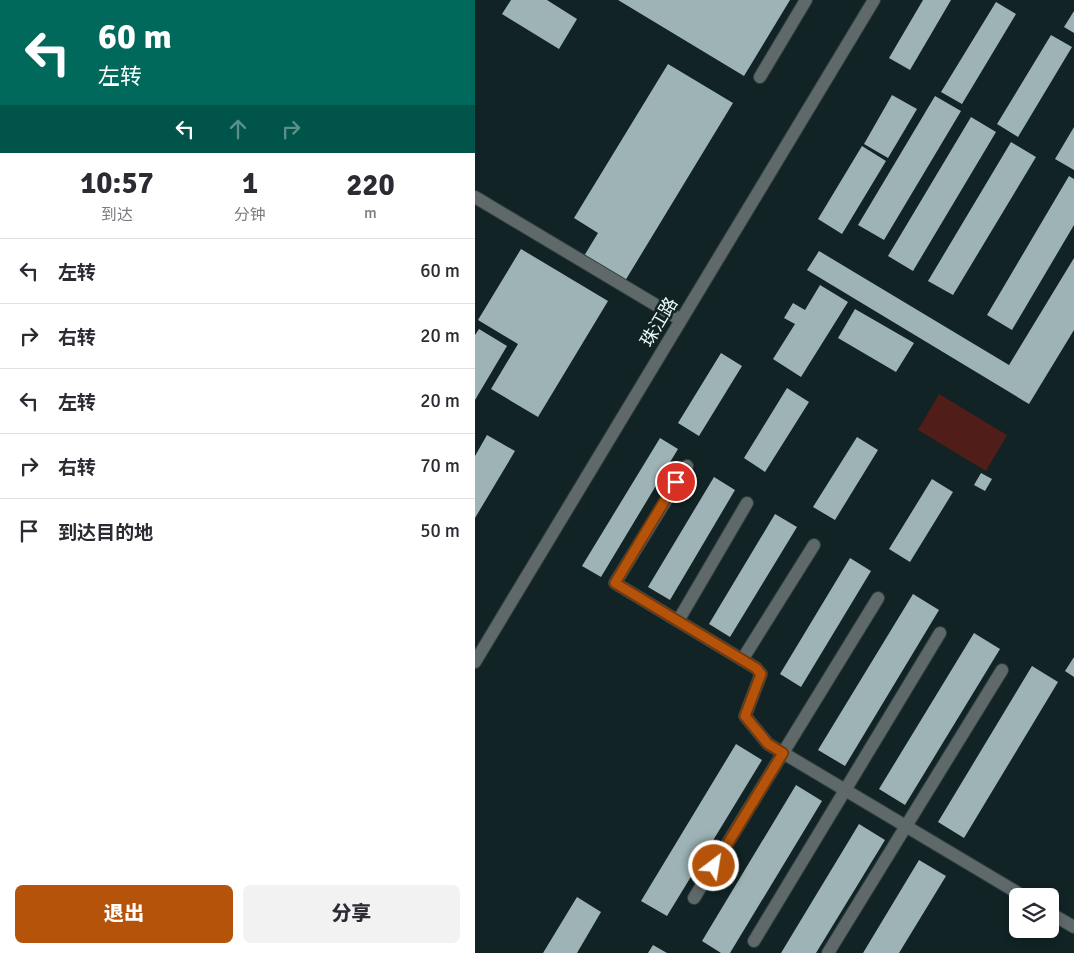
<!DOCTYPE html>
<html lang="zh">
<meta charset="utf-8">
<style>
body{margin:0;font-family:Signika,"Noto Sans SC",sans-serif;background:#f2f2f3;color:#2b2b33;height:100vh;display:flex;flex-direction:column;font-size:19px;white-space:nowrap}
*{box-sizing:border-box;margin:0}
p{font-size:16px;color:#7c7c81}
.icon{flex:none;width:28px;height:28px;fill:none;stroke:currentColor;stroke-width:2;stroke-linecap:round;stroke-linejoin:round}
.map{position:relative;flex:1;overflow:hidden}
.panel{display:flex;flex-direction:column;background:#fff;width:475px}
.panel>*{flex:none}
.hud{background:#00695c;color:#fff;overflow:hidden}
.fabs{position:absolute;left:534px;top:888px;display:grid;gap:10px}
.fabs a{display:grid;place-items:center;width:50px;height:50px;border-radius:8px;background:#fff;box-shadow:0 2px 8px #0003;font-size:25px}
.pin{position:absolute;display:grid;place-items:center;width:42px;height:42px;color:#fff;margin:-21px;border:2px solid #fff;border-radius:50%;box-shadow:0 1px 5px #0007}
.me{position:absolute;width:55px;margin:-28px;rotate:31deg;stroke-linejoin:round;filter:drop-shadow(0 0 4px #0008)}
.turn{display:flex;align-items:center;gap:18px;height:105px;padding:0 15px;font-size:22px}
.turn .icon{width:65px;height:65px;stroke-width:2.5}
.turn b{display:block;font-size:35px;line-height:42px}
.lanes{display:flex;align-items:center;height:48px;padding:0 15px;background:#0003;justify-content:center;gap:25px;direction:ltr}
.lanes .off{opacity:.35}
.eta{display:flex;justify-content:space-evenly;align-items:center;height:85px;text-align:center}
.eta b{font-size:30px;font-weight:800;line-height:35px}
.button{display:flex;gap:10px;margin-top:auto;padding:10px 15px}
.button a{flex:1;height:58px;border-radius:8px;background:#b45309;color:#fff;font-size:20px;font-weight:800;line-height:58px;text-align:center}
.button a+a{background:#f2f2f3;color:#2b2b33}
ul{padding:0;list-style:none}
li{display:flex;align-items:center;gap:15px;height:65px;padding:0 15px;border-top:1px solid #e1e1e2}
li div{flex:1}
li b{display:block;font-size:19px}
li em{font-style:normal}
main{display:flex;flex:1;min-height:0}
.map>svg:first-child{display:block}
.green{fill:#501d18}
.building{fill:#9db3b5}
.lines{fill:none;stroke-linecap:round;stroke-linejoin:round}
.minor-casing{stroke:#304143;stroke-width:14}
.minor{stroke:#60696a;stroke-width:12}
.route-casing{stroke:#753606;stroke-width:12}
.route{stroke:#b45309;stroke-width:9}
.labels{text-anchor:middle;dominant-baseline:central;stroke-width:5;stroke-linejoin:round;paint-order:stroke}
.street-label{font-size:18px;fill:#ebf7f8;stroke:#112325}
</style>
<main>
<section class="panel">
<div class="hud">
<div class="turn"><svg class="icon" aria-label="left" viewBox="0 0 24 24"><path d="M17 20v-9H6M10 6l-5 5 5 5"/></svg><div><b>60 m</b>左转</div></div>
<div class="lanes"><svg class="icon" aria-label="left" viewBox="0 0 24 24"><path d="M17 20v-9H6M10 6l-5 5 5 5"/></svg><svg class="icon off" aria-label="ahead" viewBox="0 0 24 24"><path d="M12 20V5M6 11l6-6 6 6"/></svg><svg class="icon off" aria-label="right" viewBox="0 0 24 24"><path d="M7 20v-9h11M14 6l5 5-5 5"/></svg></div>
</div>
<div class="eta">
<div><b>10:57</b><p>到达</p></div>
<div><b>1</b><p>分钟</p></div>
<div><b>220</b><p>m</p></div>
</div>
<ul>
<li><svg class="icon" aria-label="left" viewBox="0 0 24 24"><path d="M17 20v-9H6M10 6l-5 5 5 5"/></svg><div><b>左转</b></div><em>60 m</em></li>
<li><svg class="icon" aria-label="right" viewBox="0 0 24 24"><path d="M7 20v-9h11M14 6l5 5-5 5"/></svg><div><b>右转</b></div><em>20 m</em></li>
<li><svg class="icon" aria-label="left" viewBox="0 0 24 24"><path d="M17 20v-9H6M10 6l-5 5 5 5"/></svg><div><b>左转</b></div><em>20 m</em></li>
<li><svg class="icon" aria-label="right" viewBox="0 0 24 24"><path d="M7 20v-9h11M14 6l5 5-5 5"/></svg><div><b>右转</b></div><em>70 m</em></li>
<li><svg class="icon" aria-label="arrive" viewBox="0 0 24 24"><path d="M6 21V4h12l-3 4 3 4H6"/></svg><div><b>到达目的地</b></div><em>50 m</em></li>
</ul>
<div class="button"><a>退出</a><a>分享</a></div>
</section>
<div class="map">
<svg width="599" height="953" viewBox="0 0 599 953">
<rect width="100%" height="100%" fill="#112325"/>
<path class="green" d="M464 394 532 435 511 471 443 430Z"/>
<path class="building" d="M36 0H72L102 19 84 49 27 14Z
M143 0H315L269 76Z
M448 0H476L435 70 414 58Z
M521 2 541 14 487 104 466 92Z
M599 11V33L589 27Z
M576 35 597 47 543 137 522 124Z
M193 64 258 103 150 281 109 256 123 233 99 218Z
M417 95 442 109 413 158 389 144Z
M460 96 486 111 409 240 383 225Z
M496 117 521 132 438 271 413 256Z
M599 127V170L580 159Z
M536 142 561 157 478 295 453 281Z
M387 146 411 161 367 234 343 219Z
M594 176 599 179V225L537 330 512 315Z
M46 249 133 301 63 417 16 389 43 344 3 320Z
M344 251 534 365 599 258V330L554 404 332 270Z
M345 285 373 302 326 377 298 359 320 324 309 318 318 303 330 310Z
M380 309 439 343 421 372 363 338Z
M4 329 32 346 0 400V335Z
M246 353 267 366 224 436 203 423Z
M312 388 334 402 290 472 269 458Z
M12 435 40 451 0 518V456Z
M382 437 403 450 360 520 338 507Z
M185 438 203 449 126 577 107 566Z
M506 473 517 479 510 491 499 485Z
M239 477 260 490 195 600 173 587Z
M457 479 478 492 435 562 414 549Z
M300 514 322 527 255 637 234 624Z
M375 558 396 571 326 687 305 674Z
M438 594 464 610 370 766 343 750Z
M499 633 525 649 430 805 404 789Z
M599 657V677L590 671Z
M557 666 583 682 489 838 463 822Z
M261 744 287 760 192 916 166 901Z
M321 785 347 801 255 953H246L227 941Z
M384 824 410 840 341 953H306Z
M444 860 471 876 424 953H388Z
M102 897 126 912 102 953H68Z
M178 945 192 953H173Z"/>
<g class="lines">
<defs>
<path id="minor" d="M285 77 331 0
M0 197 206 320
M212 466 140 583 281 668 286 674 270 716 293 744 548 896
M203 621 272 503
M267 660 339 545
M0 662 399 0
M219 898 403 598
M575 913 599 927
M279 941 465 633
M353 953 527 670"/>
</defs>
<use href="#minor" class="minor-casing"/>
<use href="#minor" class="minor"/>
</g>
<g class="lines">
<defs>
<path id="route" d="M201 482 140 583 281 668 286 674 270 716 293 744 308 753 239 866"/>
</defs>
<use href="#route" class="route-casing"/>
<use href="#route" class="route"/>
</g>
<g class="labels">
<g class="street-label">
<text transform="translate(184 322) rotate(-59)">珠江路</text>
</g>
</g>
</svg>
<div class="fabs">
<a><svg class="icon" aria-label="layers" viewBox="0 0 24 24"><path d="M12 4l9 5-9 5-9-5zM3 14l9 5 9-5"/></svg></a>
</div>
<div class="pin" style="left:201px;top:482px;background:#d93025"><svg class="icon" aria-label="arrive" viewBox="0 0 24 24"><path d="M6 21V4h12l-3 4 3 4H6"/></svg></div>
<svg class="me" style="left:239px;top:866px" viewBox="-20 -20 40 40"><circle r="17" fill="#b45309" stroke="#fff" stroke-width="3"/><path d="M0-11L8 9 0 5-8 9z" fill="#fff"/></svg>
</div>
</main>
